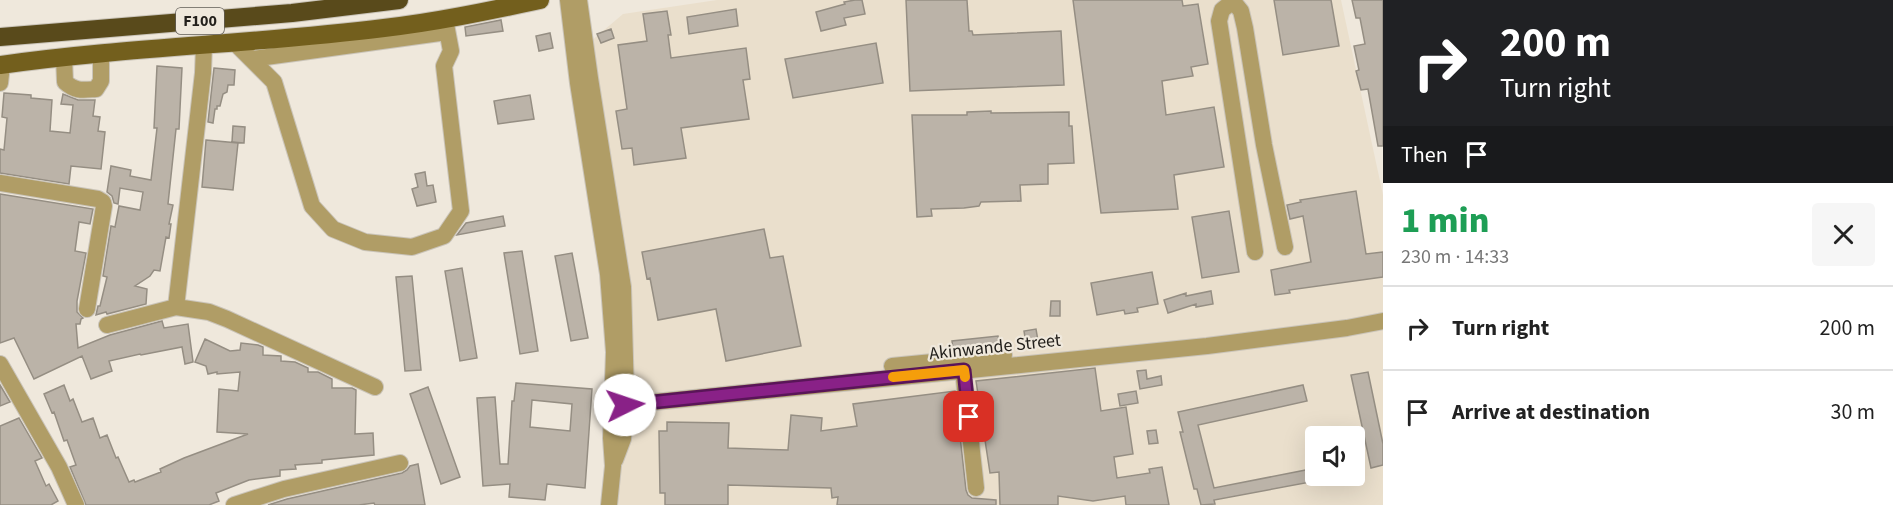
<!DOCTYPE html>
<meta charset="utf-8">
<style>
body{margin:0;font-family:"Source Sans 3",sans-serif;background:#f6f6f6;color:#222;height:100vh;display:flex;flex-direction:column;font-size:22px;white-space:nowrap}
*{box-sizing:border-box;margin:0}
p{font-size:20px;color:#767676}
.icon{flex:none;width:33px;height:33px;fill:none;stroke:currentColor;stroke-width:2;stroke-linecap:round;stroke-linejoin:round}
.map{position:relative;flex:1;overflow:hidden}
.details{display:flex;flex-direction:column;background:#fff;width:510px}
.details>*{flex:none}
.top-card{background:#202124;color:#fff;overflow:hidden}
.controls{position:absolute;left:1305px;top:426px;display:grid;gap:12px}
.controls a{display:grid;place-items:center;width:60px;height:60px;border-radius:6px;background:#fff;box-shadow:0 6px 24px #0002;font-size:30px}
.pin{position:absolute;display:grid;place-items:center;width:51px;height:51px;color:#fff;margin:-26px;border-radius:12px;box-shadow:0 3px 9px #0006}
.me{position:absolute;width:66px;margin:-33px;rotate:86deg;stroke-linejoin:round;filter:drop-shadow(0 0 4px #0008)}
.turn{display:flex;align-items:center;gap:21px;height:126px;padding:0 18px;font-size:27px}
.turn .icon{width:78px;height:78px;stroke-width:2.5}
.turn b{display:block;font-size:42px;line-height:51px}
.then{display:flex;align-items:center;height:57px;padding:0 18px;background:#0003;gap:12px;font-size:22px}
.round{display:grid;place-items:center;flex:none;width:63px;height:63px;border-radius:6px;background:#f6f6f6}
.overview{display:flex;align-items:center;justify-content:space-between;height:102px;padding:0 18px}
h1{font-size:36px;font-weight:800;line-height:45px;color:#1e9e55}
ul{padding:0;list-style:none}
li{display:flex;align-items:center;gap:18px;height:84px;padding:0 18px;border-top:2px solid #e0e0e0}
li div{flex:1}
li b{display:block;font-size:22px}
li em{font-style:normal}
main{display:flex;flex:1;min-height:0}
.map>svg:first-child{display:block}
.built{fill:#eadfcc;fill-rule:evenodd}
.building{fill:#bbb3a8;stroke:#958e83;stroke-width:1.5;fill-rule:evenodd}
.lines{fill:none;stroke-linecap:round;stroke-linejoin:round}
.minor-casing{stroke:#cac4b9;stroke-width:18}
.major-casing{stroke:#cac4b9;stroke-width:20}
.highway-casing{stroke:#cac4b9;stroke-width:20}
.minor{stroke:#b09d66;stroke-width:16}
.major{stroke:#735f1d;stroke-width:18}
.highway{stroke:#594a1b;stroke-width:18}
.route-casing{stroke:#591558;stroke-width:15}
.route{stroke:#892187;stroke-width:10}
.slow{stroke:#f59e0b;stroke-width:10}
.labels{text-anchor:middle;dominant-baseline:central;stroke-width:4.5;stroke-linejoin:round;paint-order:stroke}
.shield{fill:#efe8dc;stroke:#605c56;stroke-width:1.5}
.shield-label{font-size:16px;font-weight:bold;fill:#23201c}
.street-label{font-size:18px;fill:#23201c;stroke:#efe8dc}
</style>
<main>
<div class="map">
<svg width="1383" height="505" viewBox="0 0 1383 505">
<rect width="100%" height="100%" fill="#efe8dc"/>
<path class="built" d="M717 0H1341L1383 195V505H605L618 396 577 53 623 14ZM1316 436H1354V476H1316Z"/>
<path class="building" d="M855 0H862L865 14 844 18 846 25 821 31 816 12 845 4 844 2Z
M906 0H967L969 31H972L973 35 1061 31 1064 85 910 91Z
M1073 0H1182L1183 6 1198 4 1208 64 1191 67 1193 76 1162 81 1166 115 1214 107 1224 167 1174 175 1178 209 1101 213Z
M1274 0H1331L1339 46 1283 55Z
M1352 0H1383V146H1378L1368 89 1361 90 1356 71 1359 70 1354 46 1365 44 1360 18H1356Z
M736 9 738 26 689 34 687 17Z
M667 11 671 35H668L671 58 746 48 750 79 743 80 749 119 681 128 686 158 634 165 632 148 622 149 616 111 627 109 618 45 647 41 643 14Z
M501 20 503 31 466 36 465 27Z
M611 29 614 38 601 43 597 34Z
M550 33 553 48 539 51 536 36Z
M876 43 883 83 793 98 785 59Z
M157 66 182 68 179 129H176L168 204 173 205 169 224H171L169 238 166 237 160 271 154 270 150 276 135 286 147 289 146 304 107 314 106 312 96 315 98 306H100L107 277 103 276 111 226 115 227 119 206 140 210 143 192 120 188 118 204 114 203 112 196 107 192 111 166 131 170 130 176 151 180 157 128H154Z
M214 68 235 70 234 85H228L227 92 223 94 220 106H217V109H215L213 123 208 122Z
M4 93 31 95V98L52 100 50 131 70 133 73 105 61 104 63 94 78 100H95L93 116 100 117 98 131 105 132 101 169 71 166 69 184 0 173V149L4 150 7 118 2 117Z
M530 95 534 119 498 124 494 101Z
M991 111V113L1069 112V126H1072L1074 163 1048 164V184L1020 185 1021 201 981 202 979 206 964 208 931 209 932 216 917 217 912 115H967V112Z
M233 126 245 127 244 143 232 142Z
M206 140 238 143 233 190 202 187Z
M425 172 427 186 433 185 436 202 417 206 412 189 418 187 415 174Z
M1356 191 1366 254 1383 252V277L1289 290 1290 293 1275 295 1271 270 1311 262 1303 216 1290 219 1287 205 1301 202 1300 200Z
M0 194 93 209 90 224 79 222 75 251 86 253 77 301V312L83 318 81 319 80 324H76L78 348 110 335 162 321 164 328 188 324 193 362 185 364 182 347 141 355 140 354 109 361 112 371 91 379 82 356 34 379 14 338 0 343Z
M1229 211 1239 272 1202 278 1192 217Z
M503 216 505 226 457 235 466 223Z
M764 229 770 258 783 256 801 346 726 361 716 309 658 320 650 278 647 279 642 252Z
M522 251 538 351 520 354 504 253Z
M572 253 588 338 571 341 555 256Z
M462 268 477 358 460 361 445 271Z
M1152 272 1158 304 1137 308 1138 312 1125 314 1124 310 1097 315 1091 283Z
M412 276 421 370 405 371 396 277Z
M1211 291 1213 304 1196 307V304L1168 313 1164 300 1186 293V296Z
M1051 301H1060V316H1050Z
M1036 329 1038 341 1026 343 1024 331Z
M998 336 999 345 953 349 952 341Z
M205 339 230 351 240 350 241 343 258 345 263 347V355L281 356V361L295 362 308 368V372H318L332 379V388H352L356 390 355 434 373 433 374 455 322 460V463L295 465 296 469 280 470V476L249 480 216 493 219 501 209 505H86L70 467 76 465 67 440 64 441 54 412 52 413 44 394 64 385 70 401 73 399 82 422 93 418 100 438 107 435 116 458 118 457 129 482 134 480 135 482 161 472 160 469 184 458 248 434 217 432 219 389 238 391 240 372 217 374V372L208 374 206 366 195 362Z
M1095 368 1101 411 1126 407 1133 454 1114 457 1117 478 1150 473 1149 469 1162 467 1169 505H1126L1125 496 1093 501 1058 496V505H1000L999 472 990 473 976 381Z
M1146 370 1147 379 1161 376 1162 385 1140 389 1137 371Z
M1368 372 1383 444V465L1371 468 1351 375Z
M516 383 592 389 585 488 547 484 545 500 509 497 510 484 483 486 477 398 495 397 500 464H508L512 401H514ZM532 400 572 404 570 431 530 427Z
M0 385 10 402 0 406Z
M1303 385 1307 401 1198 425 1214 488 1316 468V481L1214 500 1215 504 1201 505 1197 489H1194L1180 432H1183L1178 412Z
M428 387 460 477 441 484 410 394Z
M955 391 966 490 968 495 972 498 996 500V505H837L838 497 832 498 831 488 728 485V505H665V493H660L659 431H667V422L729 423 728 448 788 450 791 415 822 418 821 431 857 426 853 404Z
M1136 391 1138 403 1120 406 1118 394Z
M19 418 42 458 35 461 46 486 49 484 58 501 51 505H0V426Z
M1156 430 1158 443 1149 444 1147 431Z
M418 464 425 505H375L374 503 359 505H268L287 499 402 473 407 470 410 466Z"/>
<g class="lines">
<defs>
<path id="minor" d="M568 0 578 83 608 274 614 352 611 438 613 466 609 505
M579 0 590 78 623 287 626 394 623 439 615 460
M1232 0 1241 11 1245 28 1264 145 1285 247
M1232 2 1222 10 1219 21 1255 252
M235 43 274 82 312 206 333 229 365 242 412 247 444 236 461 211 444 66 451 51 445 19
M64 57 65 82C76 92 83 90 96 89L101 81V54
M252 59 447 32
M0 83 2 65
M0 183 98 199 103 202 104 206 87 309
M176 307 203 73 204 45
M107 325 176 307 209 312 227 319 375 387
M962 361 976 488
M0 364 59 467 76 505
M892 366 1004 355
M612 395 643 392
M611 411 625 405 1207 346 1347 328 1383 321
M234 505 284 489 400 463"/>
<path id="major" d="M0 65C127 47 256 44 384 28 437 22 488 11 540 0"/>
<path id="highway" d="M0 37 292 13 399 0"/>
</defs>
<use href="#minor" class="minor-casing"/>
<use href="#major" class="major-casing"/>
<use href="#highway" class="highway-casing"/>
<use href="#minor" class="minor"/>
<use href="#major" class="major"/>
<use href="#highway" class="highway"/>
</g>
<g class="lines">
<defs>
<path id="route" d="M625 405 964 370 969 417"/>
</defs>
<use href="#route" class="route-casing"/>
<use href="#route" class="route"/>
<path class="slow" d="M893 377 964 370 965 377"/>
</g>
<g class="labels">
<rect class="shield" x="176" y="8" width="48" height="26" rx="4.5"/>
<g class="shield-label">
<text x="200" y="21">F100</text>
</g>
<g class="street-label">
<text transform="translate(995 347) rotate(-6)">Akinwande Street</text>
</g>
</g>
</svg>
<div class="controls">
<a><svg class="icon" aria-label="sound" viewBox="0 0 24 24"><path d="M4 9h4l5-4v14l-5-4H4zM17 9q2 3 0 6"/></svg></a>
</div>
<div class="pin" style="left:969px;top:417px;background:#d93025"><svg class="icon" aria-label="arrive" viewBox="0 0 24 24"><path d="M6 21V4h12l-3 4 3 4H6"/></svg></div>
<svg class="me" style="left:625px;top:405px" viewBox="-20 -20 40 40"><circle r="19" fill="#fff"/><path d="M0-13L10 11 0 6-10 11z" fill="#892187"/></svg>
</div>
<section class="details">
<div class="top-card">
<div class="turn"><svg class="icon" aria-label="right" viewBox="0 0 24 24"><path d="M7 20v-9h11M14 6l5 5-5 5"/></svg><div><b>200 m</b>Turn right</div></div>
<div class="then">Then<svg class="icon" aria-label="arrive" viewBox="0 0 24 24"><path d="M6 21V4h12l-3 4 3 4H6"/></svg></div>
</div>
<div class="overview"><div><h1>1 min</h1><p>230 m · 14:33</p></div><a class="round"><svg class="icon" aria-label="close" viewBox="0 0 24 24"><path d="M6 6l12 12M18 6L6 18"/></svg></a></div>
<ul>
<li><svg class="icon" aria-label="right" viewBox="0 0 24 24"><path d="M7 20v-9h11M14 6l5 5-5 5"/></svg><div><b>Turn right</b></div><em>200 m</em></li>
<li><svg class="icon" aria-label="arrive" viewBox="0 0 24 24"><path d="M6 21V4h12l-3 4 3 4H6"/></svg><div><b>Arrive at destination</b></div><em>30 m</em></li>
</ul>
</section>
</main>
